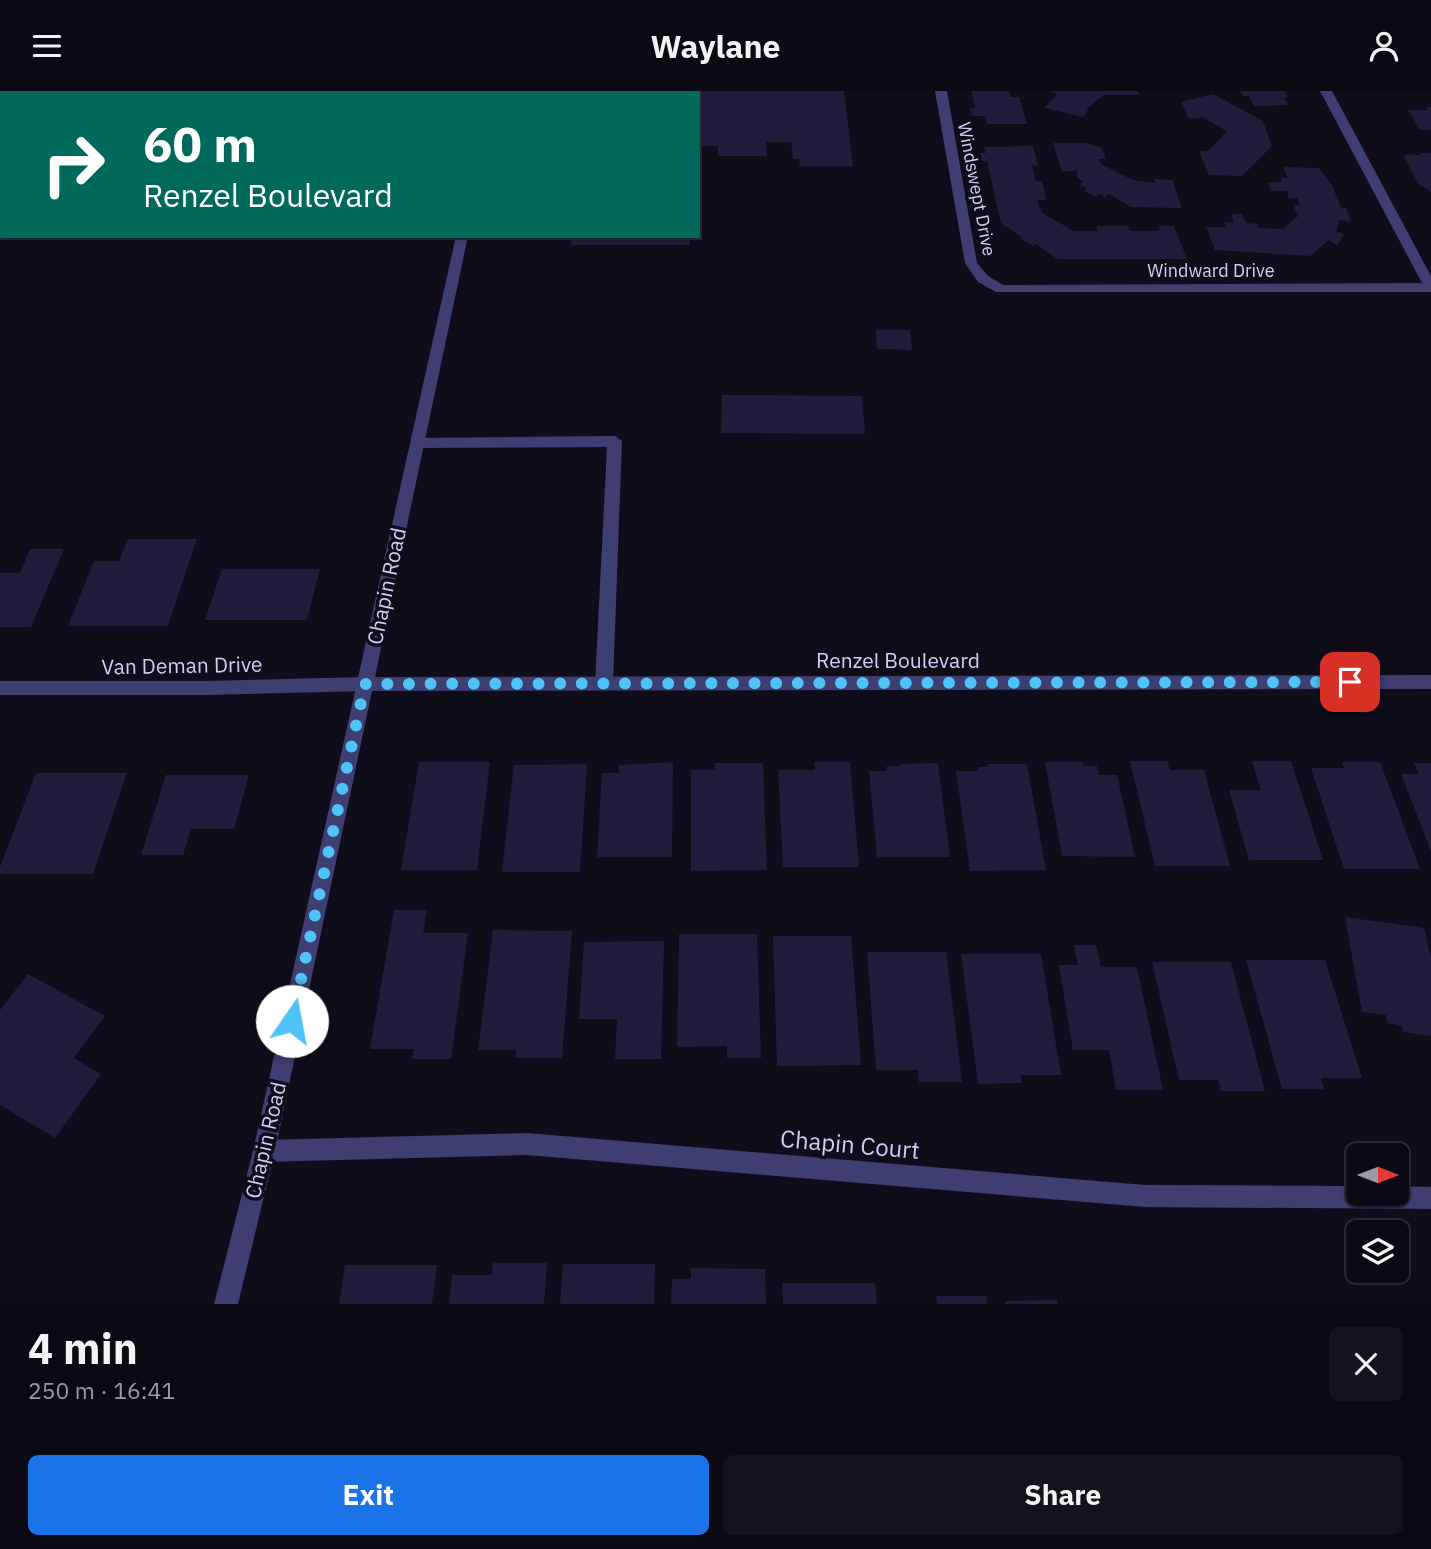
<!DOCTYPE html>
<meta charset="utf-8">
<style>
body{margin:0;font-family:"IBM Plex Sans",sans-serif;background:#14131d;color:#f1f3f6;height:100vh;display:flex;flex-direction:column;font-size:26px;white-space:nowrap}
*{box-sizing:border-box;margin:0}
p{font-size:23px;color:#9a9aa0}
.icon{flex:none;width:38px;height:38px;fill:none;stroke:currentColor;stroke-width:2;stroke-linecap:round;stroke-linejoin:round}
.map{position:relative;height:1213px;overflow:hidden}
.sheet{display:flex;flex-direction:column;background:#0b0a14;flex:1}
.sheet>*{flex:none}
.top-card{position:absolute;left:0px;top:0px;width:700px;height:147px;box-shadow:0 2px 5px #0004,0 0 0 2px #2b2b34;background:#00695c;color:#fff;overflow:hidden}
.needle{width:46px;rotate:90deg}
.controls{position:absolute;left:1346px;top:1052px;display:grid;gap:14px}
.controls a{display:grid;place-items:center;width:63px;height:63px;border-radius:10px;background:#0b0a14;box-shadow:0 2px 5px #0004,0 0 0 2px #2b2b34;font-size:35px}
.pin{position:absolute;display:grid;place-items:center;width:60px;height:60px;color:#fff;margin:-30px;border-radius:14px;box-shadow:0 4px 10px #0006}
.me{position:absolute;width:77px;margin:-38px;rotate:12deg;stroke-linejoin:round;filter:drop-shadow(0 0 5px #0008)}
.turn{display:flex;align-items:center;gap:24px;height:147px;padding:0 28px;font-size:32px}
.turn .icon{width:91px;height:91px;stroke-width:2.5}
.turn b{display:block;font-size:49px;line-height:60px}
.round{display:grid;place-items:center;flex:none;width:74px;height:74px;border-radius:10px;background:#14131d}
.head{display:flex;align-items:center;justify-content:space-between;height:119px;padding:0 28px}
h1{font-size:42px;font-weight:700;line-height:52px}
.cta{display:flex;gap:14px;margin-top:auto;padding:14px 28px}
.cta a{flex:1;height:80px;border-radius:10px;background:#1a73e8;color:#fff;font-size:28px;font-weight:700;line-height:80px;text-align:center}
.cta a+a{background:#14131d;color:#f1f3f6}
header{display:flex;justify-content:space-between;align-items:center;height:91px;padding:0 28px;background:#0b0a14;font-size:32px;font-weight:700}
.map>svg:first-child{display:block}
.building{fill:#211c39}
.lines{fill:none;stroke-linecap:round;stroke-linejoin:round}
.service{fill:#3e3e73;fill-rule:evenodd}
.minor{fill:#3e3e73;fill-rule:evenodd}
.tertiary{fill:#3e3e73;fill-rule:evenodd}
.route{stroke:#4fc3f7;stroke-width:12;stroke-dasharray:0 21.6}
.labels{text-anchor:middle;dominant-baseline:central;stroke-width:7;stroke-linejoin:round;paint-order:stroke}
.far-street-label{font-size:18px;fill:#d1cdf8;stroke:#0f0d1a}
.street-label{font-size:21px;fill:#d1cdf8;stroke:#0f0d1a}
.near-street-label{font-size:24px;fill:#d1cdf8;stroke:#0f0d1a}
</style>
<header><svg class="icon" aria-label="menu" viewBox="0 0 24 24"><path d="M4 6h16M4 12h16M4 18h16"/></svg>Waylane<svg class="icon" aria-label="person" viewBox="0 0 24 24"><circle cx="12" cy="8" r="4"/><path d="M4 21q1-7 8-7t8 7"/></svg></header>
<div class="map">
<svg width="1431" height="1213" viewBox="0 0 1431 1213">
<rect width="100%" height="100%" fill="#0f0d1a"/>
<path class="building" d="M698 0H844L853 75H800L799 68H793L791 51H766L767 65H718V55H698Z
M971 0H1009L1011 6H1019L1027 33H987L985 25H972L970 18 975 17Z
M1051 0H1138L1139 4H1104L1089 16 1084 26 1044 17 1057 4Z
M1240 0H1285L1288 6H1284L1288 14 1254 15 1249 5H1243Z
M1213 3 1263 30 1272 55 1242 85 1209 84 1199 60H1208L1227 40 1202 26 1189 28 1181 11Z
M1427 16H1431V39H1420L1408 19H1427Z
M1053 52H1088L1102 57 1106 68H1099L1101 73 1133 89 1156 92 1154 88 1172 89 1182 117 1131 116 1109 103 1105 106 1099 103 1095 106 1084 100 1087 97 1080 94 1083 90 1077 87V79L1062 81Z
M1033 55 1038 75 1032 74 1036 90H1042L1046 109H1037L1042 122 1074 140H1098L1096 135H1128L1130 140H1160L1159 135H1174L1187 168H1057L1036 153 1033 155 1020 148 1023 147 1001 132 987 70H981L980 62H986L984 56Z
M1420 62H1431V102L1428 98 1418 93 1404 66 1408 63 1421 64Z
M1283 76 1319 77 1332 94 1341 117H1346L1351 131 1340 129 1336 140 1344 143 1337 155 1329 149 1310 165 1215 159 1206 136H1226L1224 131 1234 132 1231 123H1242L1246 132 1257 133 1259 137 1283 138 1298 125 1293 114H1300L1297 107H1289L1287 100H1271L1268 92 1282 91 1280 87H1288Z
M572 145H690V154H571Z
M876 239H910L912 259 877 258Z
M722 304 862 305 865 343 721 342Z
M128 448H197L168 535H68L94 470H119Z
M30 458H64L31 536H0V482H20Z
M222 478H320L307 529H205Z
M1130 670H1167L1170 679H1204L1230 775H1155Z
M1252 670H1291L1323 769H1249L1229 699H1261Z
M419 671H490L477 779H401Z
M673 671 672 766H597L602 682H619V674Z
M814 671H850L859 776H783L778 679H815Z
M1045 671H1083L1084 675H1097L1099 684H1117L1135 766 1062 765Z
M1342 671H1380L1420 778H1344L1311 677H1344Z
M715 672H763L767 779 691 780V679H715Z
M938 672 950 766H877L869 680H887V675H900V673Z
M1414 672H1431V760L1401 683H1419Z
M587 673 580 781H502L514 674Z
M987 673H1027L1046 779 970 780 956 680H978V676H988Z
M36 682H127L93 783H0V776Z
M166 684H249L234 738H191L183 764H141Z
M394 819H427L423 842H468L451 968H412L414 958H370Z
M1345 826 1424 837 1431 866V945L1403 941 1402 935 1387 932 1386 924 1362 921Z
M493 839 572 840 562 967H515L516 959H478Z
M679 843H757L761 967H727V955L677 956Z
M773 845H851L861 974 777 975Z
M664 850 661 968H615L617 928H579L584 851Z
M1074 854H1096L1101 876H1137L1163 999H1116L1109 959H1073L1059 874H1078Z
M867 861H946L962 991H919L918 979H876Z
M961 863H1041L1061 984H1020L1022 992 978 993Z
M1246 869H1325L1362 987H1321L1324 998H1282Z
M1152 871H1231L1265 1000H1221L1218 989H1179Z
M28 883 105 925 74 967 101 983 55 1047 0 1014V919Z
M493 1172H547L544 1213H449L452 1184H492Z
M563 1173H655L654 1213H560Z
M345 1174H437L432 1213H339Z
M691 1177 765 1178 766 1213H671L672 1188H691Z
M782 1192H875L877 1213H783Z
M936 1205H986L987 1213H937Z
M1057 1209 1058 1213H1005V1210Z"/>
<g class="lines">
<path class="service" d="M935 0H947L977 172 988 185 1003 194 1422 192 1320 0H1332L1431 185V201H996L978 191 965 172Z
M615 345 622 350 613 592 610 597 604 599 598 597 595 592 607 356 417 357 410 352 417 347Z"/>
<path class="minor" d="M365 586 371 588 374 593 371 598 365 600 208 604H0V590H208Z
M527 1042 1145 1094 1358 1095V1102H1396V1095L1431 1096V1118L1145 1116 527 1064 264 1071 256 1068 253 1060 256 1052 264 1049Z"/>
<path class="tertiary" d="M487 0H499V2H487Z
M456 145H468L375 586 1431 584V598L372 600 275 1060 238 1213H214L253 1060Z"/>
</g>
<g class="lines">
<path class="route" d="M292 930 365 593 1350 591"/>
</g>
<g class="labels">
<g class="far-street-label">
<text transform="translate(977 98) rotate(79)">Windswept Drive</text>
<text x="1211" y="179">Windward Drive</text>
</g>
<g class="street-label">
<text transform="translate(386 495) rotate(-78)">Chapin Road</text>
<text x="898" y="569">Renzel Boulevard</text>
<text transform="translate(182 574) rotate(-1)">Van Deman Drive</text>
<text transform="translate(265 1049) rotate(-77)">Chapin Road</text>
</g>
<g class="near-street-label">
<text transform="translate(850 1053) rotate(5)">Chapin Court</text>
</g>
</g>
</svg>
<div class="controls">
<a><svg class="needle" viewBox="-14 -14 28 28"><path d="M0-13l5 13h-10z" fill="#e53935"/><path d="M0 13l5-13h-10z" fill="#9a9aa0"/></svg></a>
<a><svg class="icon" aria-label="layers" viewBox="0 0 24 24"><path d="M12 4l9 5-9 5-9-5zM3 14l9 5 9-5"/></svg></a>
</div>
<div class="pin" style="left:1350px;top:591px;background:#d93025"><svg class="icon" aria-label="arrive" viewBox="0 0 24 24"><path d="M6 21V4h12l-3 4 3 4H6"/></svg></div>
<svg class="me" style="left:292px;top:930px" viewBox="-20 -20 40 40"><circle r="19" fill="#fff"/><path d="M0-13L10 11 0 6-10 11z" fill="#4fc3f7"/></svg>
<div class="top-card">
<div class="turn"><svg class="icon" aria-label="right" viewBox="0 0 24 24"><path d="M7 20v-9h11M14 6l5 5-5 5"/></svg><div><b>60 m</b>Renzel Boulevard</div></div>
</div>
</div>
<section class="sheet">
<div class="head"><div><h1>4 min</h1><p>250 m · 16:41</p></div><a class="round"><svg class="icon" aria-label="close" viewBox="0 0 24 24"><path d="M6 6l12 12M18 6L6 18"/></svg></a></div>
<div class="cta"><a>Exit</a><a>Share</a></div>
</section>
